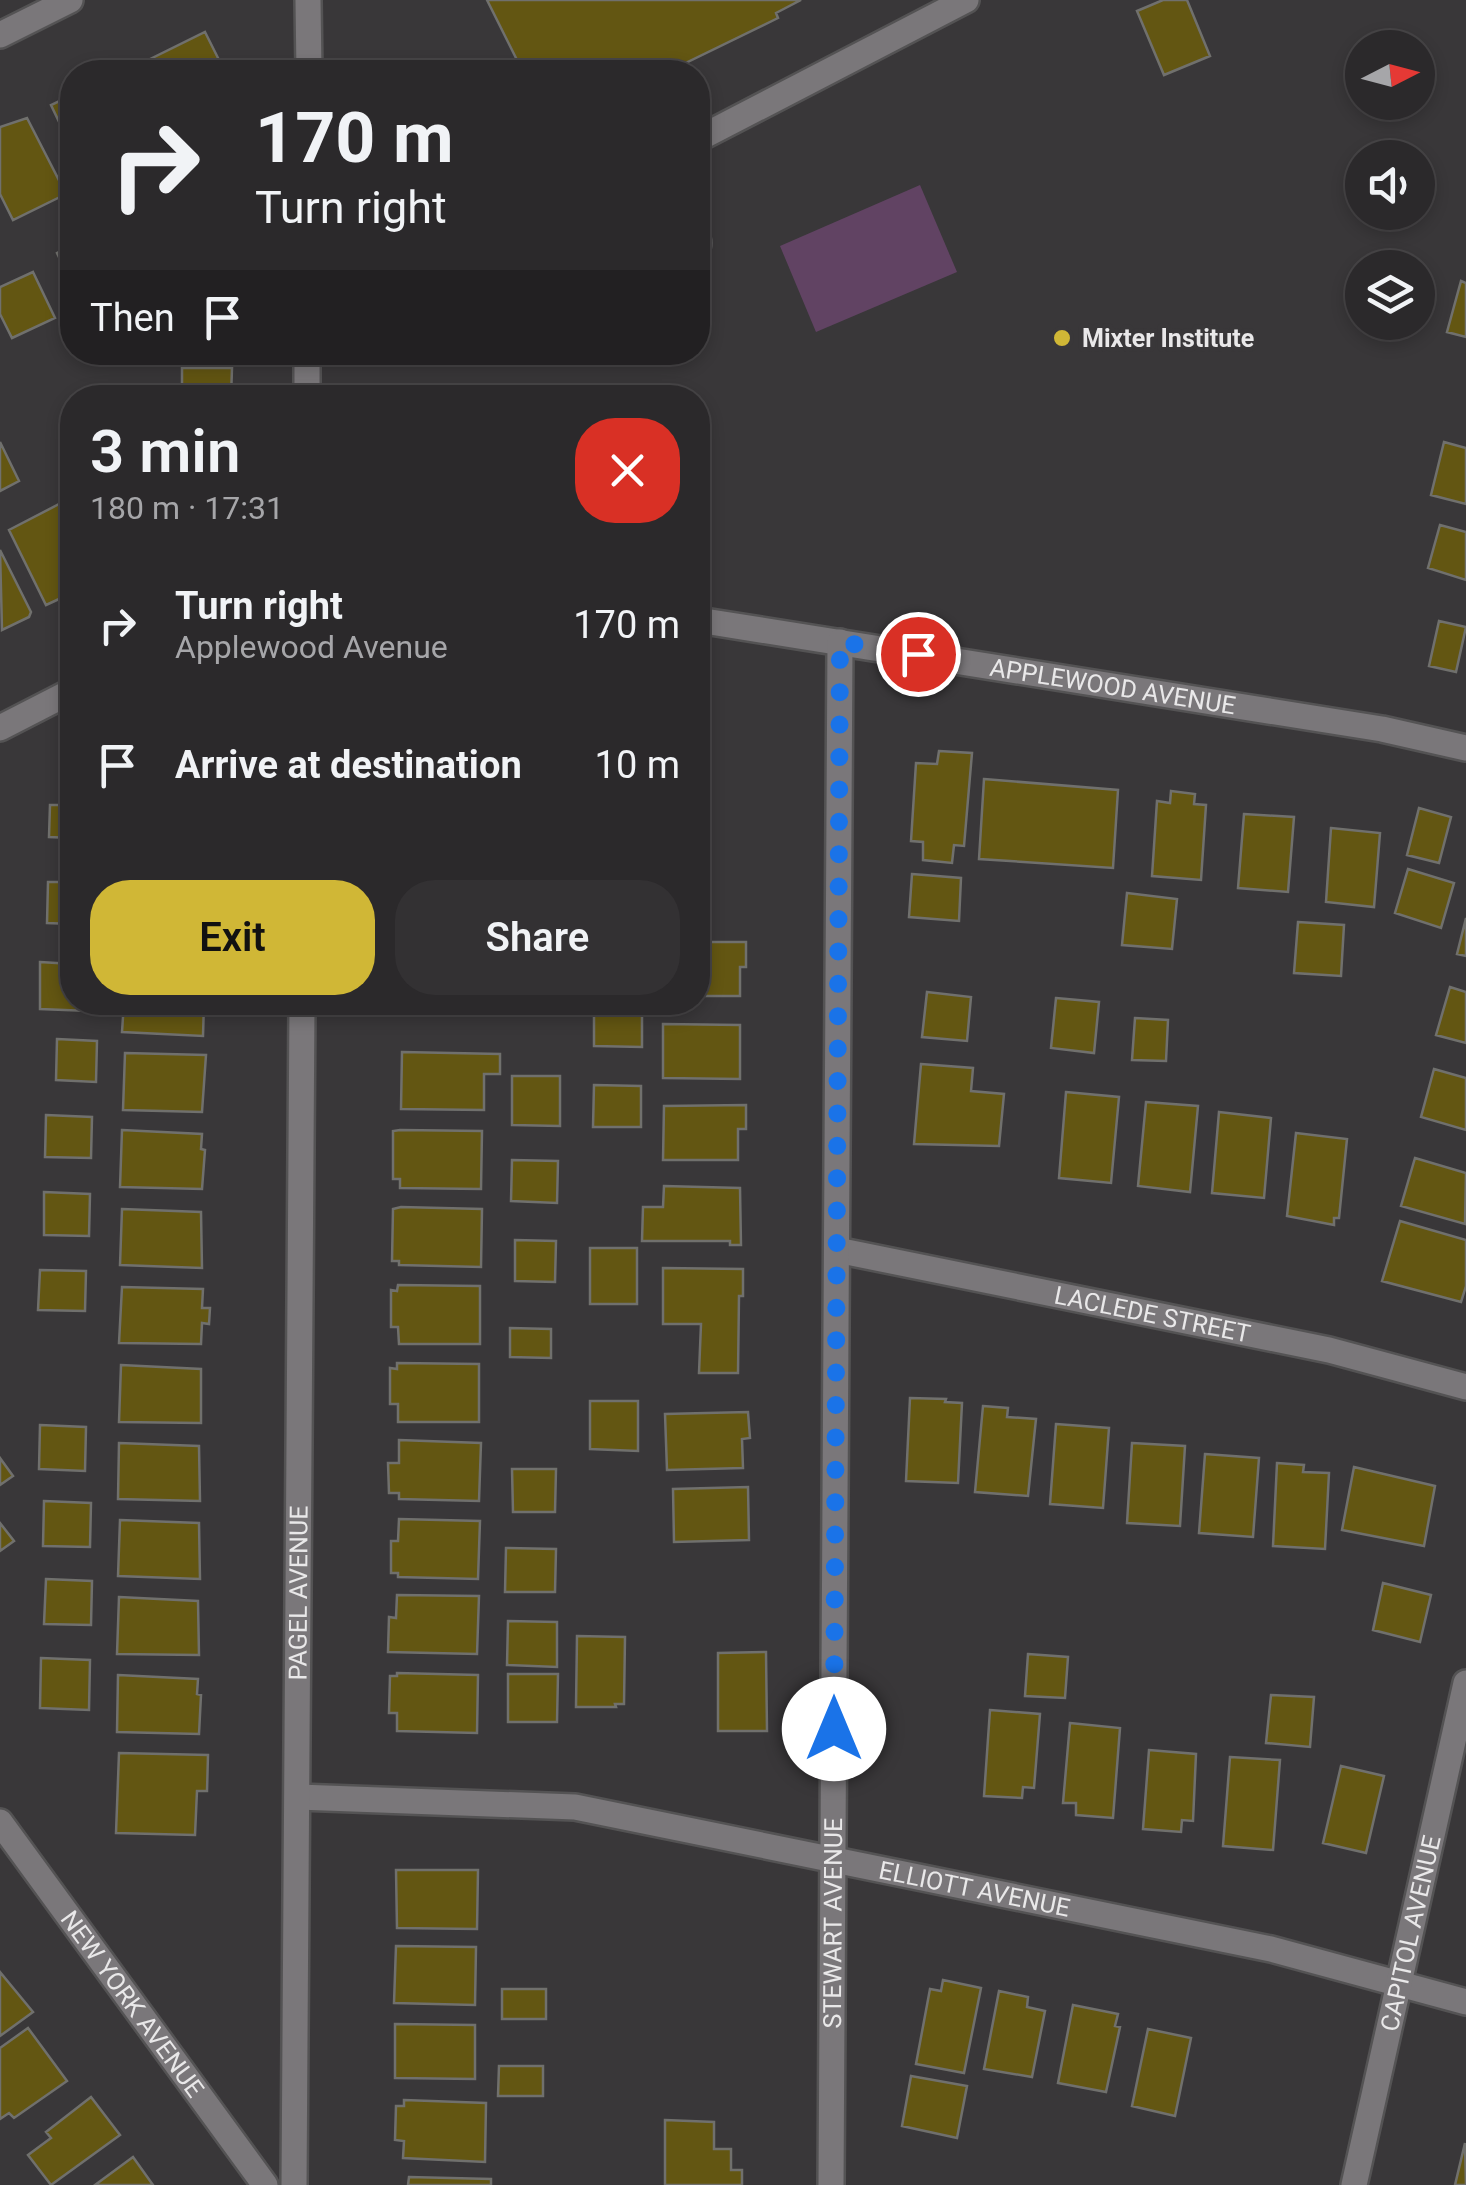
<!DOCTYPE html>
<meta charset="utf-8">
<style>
body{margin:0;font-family:Roboto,sans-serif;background:#333133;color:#f1f3f6;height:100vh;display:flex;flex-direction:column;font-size:38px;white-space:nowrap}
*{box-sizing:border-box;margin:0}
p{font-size:32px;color:#a6a6a9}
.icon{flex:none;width:55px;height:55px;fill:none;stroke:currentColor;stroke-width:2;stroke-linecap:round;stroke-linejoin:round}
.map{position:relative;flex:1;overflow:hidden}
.side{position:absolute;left:60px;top:385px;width:650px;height:630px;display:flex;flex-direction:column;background:#2b292b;border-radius:40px;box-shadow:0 5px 15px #0003,0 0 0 2px #474547}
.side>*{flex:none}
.guide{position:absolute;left:60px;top:60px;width:650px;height:305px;border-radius:40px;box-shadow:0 5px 15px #0003,0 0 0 2px #474547;background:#2b292b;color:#f1f3f6;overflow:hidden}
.needle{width:65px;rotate:84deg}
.tools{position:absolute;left:1345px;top:30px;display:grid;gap:20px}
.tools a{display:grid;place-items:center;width:90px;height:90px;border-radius:50%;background:#2b292b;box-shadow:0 5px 15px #0003,0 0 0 2px #474547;font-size:50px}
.pin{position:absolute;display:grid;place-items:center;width:85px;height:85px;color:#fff;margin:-42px;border:5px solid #fff;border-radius:50%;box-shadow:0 2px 10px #0007}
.me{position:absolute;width:110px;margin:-55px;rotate:0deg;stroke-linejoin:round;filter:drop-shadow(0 0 8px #0008)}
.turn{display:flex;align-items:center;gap:35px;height:210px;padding:0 30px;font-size:45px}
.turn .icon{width:130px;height:130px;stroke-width:2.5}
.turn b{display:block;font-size:70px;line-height:85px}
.then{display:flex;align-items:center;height:95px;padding:0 30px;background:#0003;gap:20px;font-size:38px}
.round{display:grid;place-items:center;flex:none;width:105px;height:105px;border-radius:40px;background:#333133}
.headline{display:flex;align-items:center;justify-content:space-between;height:170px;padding:0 30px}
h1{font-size:60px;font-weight:600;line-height:75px}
.button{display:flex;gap:20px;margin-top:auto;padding:20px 30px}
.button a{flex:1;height:115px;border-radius:40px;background:#d0b736;color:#111;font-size:40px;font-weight:600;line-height:115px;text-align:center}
.button a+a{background:#333133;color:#f1f3f6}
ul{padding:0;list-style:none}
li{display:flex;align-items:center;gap:30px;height:140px;padding:0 30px}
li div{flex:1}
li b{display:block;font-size:38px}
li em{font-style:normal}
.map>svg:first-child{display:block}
.green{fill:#614363}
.building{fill:#635612;stroke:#70706d;stroke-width:2.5}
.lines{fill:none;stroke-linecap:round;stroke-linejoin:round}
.service-casing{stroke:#545354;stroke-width:30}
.minor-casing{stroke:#545354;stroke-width:30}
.service{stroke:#7a777a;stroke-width:25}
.minor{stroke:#7a777a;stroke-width:25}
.route{stroke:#1a73e8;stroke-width:18;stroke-dasharray:0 32.4}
.poi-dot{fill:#d0b736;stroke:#393739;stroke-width:4}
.labels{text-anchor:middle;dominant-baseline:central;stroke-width:10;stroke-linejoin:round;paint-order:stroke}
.poi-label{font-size:25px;font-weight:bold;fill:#e9e8e9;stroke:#393739;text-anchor:start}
.street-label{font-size:25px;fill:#e9e8e9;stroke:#393739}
</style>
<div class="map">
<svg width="1466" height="2185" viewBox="0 0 1466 2185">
<rect width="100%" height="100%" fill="#393739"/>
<path class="green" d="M920 185 957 272 816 332 780 246Z"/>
<path class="building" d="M487 0H801L776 13 778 18 667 72H523Z
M1163 0H1187L1210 56 1164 75 1137 11Z
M205 32 225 72H129L128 70Z
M72 95V149L51 105Z
M27 118 66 194 13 220 0 194V127Z
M72 245V285L57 253Z
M33 272 55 318 12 338 0 314V287Z
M1461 281 1466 283V337L1447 332Z
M182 368H232L231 398H182Z
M0 442 19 481 0 491Z
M1444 442 1466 448V504L1431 495Z
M63 502 72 522V598L70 594 46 605 9 530Z
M1440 525 1466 532V580L1428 568Z
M0 550 31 612 29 617 2 630Z
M1439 621 1466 627 1456 672 1429 666Z
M702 725 704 784H698V726Z
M939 751 972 753 964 846 954 845 952 863 923 860V842L911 841 916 763 937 764Z
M984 779 1118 790 1113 868 979 859Z
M1171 791 1195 794 1194 804 1206 805 1201 880 1152 876 1157 801 1170 803Z
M50 805H72V838L49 837Z
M1419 808 1451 817 1439 863 1407 855Z
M1244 814 1294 817 1288 892 1238 888Z
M1331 828 1380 833 1374 907 1326 902Z
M1408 869 1454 883 1441 928 1395 913Z
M912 874 961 878 959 921 909 917Z
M48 882H72V924L47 923Z
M1127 893 1177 899 1172 949 1122 945Z
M1466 918V956L1457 954Z
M1298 922 1344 925 1341 976 1294 973Z
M698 942H746V967H740V996H698Z
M40 962 72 964V1002H89V1011L40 1009Z
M1450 987 1466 992V1043L1436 1035Z
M927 992 971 997 967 1041 922 1037Z
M1056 998 1099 1002 1094 1053 1051 1048Z
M124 1002H204L203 1036 122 1032Z
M594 1005H642V1047L594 1046Z
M1135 1018 1168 1020 1166 1061 1132 1060Z
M663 1024 740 1025V1079L663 1078Z
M57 1039 97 1041 96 1082 56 1080Z
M402 1052 500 1054V1074H484V1110L401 1109Z
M125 1053 206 1055 202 1112 123 1110Z
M921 1064 973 1068 971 1091 1004 1094 999 1146 914 1144Z
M1434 1069 1466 1078V1130L1421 1117Z
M512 1076H560V1126L512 1125Z
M594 1085 641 1086V1127H593Z
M1066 1092 1119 1097 1111 1183 1059 1178Z
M1146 1102 1198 1106 1190 1192 1138 1186Z
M746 1105V1129H738V1160H663L664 1106Z
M1219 1112 1271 1118 1264 1198 1212 1193Z
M46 1115 92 1117 91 1158 45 1157Z
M122 1130 202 1134 201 1149 205 1150 202 1189 120 1187Z
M400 1130 482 1131 481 1189 400 1188V1179H393V1131Z
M1296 1133 1347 1139 1339 1218H1334V1225L1287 1216Z
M1415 1158 1466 1173 1465 1224 1401 1206Z
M512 1160 558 1161 557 1203 511 1201Z
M664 1186 740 1188 741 1245H730V1241H642L643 1207H663Z
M44 1192 90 1194 89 1236 44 1235Z
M401 1207 482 1209 481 1267 399 1265V1261H392L393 1209Z
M122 1209 201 1212 202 1268 120 1265Z
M1400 1221 1466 1240V1286L1461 1302 1382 1281Z
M515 1240 556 1241 555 1282 515 1281Z
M590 1248H637V1304H590Z
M663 1268 743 1269V1296H739L738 1373H699L701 1324H663Z
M40 1270 86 1271 85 1311 38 1310Z
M398 1285 480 1286V1344H399L398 1327H391V1290L397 1291Z
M122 1287 203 1289 202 1308H210L209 1324 202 1323 201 1344 119 1343Z
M510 1328 551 1329V1358L510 1357Z
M397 1363 479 1364V1422H398V1404H390V1368L397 1369Z
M121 1365 201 1369V1423L119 1422Z
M910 1398 946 1399 945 1402 962 1403 958 1483 906 1481Z
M590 1401H638V1451L590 1449Z
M983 1406 1008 1408 1007 1417 1036 1419 1028 1496 975 1492Z
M748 1412 750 1438 742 1439 743 1468 667 1470 665 1414Z
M1056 1424 1109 1428 1103 1508 1050 1504Z
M40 1425 86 1427 85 1471 39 1469Z
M399 1440 481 1443 479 1501 399 1499V1493H389L388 1463H399Z
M119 1443 199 1446 200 1501 118 1499Z
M1132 1443 1185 1446 1180 1526 1127 1523Z
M1205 1454 1259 1458 1253 1537 1199 1533Z
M0 1458 13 1476 0 1485Z
M1277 1463 1304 1465 1303 1472 1329 1473 1325 1549 1273 1546Z
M1354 1467 1435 1486 1424 1546 1342 1530Z
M512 1469H556L555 1512H513Z
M748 1487 749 1540 674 1542 673 1489Z
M44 1501 91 1503 90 1547 43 1546Z
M399 1519 480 1521 478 1579 398 1577V1573H391V1541H398Z
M120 1520 199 1523 200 1579 118 1576Z
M0 1523 14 1541 0 1551Z
M506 1548 556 1549 555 1592H505Z
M46 1579 92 1581 91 1625 44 1624Z
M1383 1583 1431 1595 1420 1642 1373 1630Z
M397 1595 479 1596 477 1654 388 1652 389 1617 396 1618Z
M119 1597 198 1601 199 1655 117 1654Z
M508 1621 557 1622V1667L507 1665Z
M577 1636 625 1637 624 1704H615L616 1707H576Z
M766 1652 767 1731H718V1653Z
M1028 1654 1068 1657 1065 1698 1025 1696Z
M41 1658 90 1660 89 1710 40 1708Z
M397 1673 478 1675 477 1733 397 1731V1713H389L390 1676H397Z
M508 1674H558L557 1722H508Z
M118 1675 198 1679 197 1694 201 1695 199 1734 117 1732Z
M1271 1695 1314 1697 1310 1747 1266 1743Z
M990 1710 1040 1714 1034 1788 1023 1787 1022 1798 984 1796Z
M1070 1723 1120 1728 1113 1818 1076 1815V1803H1063Z
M1149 1750 1196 1754 1193 1821 1182 1820 1181 1832 1143 1829Z
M119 1753 208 1755 207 1791H197L195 1835 116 1833Z
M1230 1757 1280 1760 1273 1850 1223 1846Z
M1341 1766 1384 1776 1366 1853 1323 1843Z
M396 1870H478L477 1929 397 1928Z
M396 1946 476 1947 475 2005 394 2003Z
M0 1972 33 2012 0 2036Z
M943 1980 981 1988 964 2073 916 2064 930 1989 941 1991Z
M502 1989H546V2019H502Z
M999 1991 1028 1997 1027 2007 1045 2011 1032 2077 984 2069Z
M1073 2005 1118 2014 1115 2026 1120 2027 1106 2092 1058 2083Z
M395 2024 475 2025V2079L395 2078Z
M28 2028 67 2081 14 2118 9 2113 0 2119V2048Z
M1148 2029 1191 2038 1175 2116 1132 2106Z
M499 2066H543V2096H498Z
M911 2076 967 2086 957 2138 902 2126Z
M91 2097 120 2135 51 2185 28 2155 51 2138 46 2132Z
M404 2100 486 2103 485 2162 403 2158 404 2141 395 2140 396 2106H404Z
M665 2120 714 2122V2149H731V2170H742V2185H665Z
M1465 2143 1466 2185H1455Z
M133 2157 153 2185H95Z
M409 2177 491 2179V2185H408Z"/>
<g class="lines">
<defs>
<path id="service" d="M698 139 966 0
M698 242V244"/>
<g id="minor">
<path d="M308 0 309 72"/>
<path d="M0 35 70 0"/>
<path d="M307 398V352"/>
<path id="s1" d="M698 620 1382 729 1466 748"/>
<path d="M0 728 72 691"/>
<path id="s2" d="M837 1250 1329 1350 1466 1387"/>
<path id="s3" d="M298 1797 575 1807 1271 1949 1466 2002"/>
<path id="s4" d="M0 1822 265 2185"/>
<path id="s5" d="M294 2185 302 1002"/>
<path id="s6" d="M831 2185 840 642"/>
<path id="s7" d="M1354 2185 1466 1683"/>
</g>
</defs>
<use href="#service" class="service-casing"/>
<use href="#minor" class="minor-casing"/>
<use href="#service" class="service"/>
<use href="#minor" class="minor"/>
</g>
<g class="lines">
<path class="route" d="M834 1729 840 642 918 654"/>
</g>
<circle class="poi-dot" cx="1062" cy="338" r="10"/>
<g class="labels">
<g class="poi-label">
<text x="1082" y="338">Mixter Institute</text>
</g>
<g class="street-label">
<text stroke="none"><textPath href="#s1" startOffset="420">APPLEWOOD AVENUE</textPath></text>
<text stroke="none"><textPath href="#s2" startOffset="322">LACLEDE STREET</textPath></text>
<text stroke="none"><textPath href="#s5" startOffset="592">PAGEL AVENUE</textPath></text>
<text stroke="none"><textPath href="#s3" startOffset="685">ELLIOTT AVENUE</textPath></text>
<text stroke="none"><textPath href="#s6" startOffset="262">STEWART AVENUE</textPath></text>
<text stroke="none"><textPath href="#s7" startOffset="258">CAPITOL AVENUE</textPath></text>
<text stroke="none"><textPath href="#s4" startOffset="225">NEW YORK AVENUE</textPath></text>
</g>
</g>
</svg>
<div class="tools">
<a><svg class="needle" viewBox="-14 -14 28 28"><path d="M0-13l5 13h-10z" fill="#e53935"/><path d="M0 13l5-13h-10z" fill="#a6a6a9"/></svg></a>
<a><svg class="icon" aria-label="sound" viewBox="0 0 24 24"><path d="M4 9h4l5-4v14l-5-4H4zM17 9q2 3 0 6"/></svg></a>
<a><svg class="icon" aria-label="layers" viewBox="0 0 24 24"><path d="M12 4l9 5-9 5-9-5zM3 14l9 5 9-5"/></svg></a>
</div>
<div class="pin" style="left:918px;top:654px;background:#d93025"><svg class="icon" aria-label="arrive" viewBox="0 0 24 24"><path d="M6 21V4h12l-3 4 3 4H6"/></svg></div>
<svg class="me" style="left:834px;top:1729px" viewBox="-20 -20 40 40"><circle r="19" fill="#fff"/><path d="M0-13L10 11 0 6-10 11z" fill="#1a73e8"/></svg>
<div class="guide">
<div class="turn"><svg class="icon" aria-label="right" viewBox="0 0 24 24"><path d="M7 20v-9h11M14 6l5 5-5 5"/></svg><div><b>170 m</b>Turn right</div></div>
<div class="then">Then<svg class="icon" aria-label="arrive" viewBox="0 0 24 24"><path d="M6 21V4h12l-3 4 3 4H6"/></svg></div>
</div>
<section class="side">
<div class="headline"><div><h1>3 min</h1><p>180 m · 17:31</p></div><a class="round" style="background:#d93025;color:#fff"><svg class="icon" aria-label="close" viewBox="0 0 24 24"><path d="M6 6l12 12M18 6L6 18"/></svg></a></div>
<ul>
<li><svg class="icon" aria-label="right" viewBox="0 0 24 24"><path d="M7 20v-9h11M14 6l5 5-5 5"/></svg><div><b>Turn right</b><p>Applewood Avenue</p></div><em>170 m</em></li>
<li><svg class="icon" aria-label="arrive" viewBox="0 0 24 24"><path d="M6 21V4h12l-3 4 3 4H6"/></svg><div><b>Arrive at destination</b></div><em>10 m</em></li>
</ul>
<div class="button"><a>Exit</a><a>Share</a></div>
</section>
</div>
